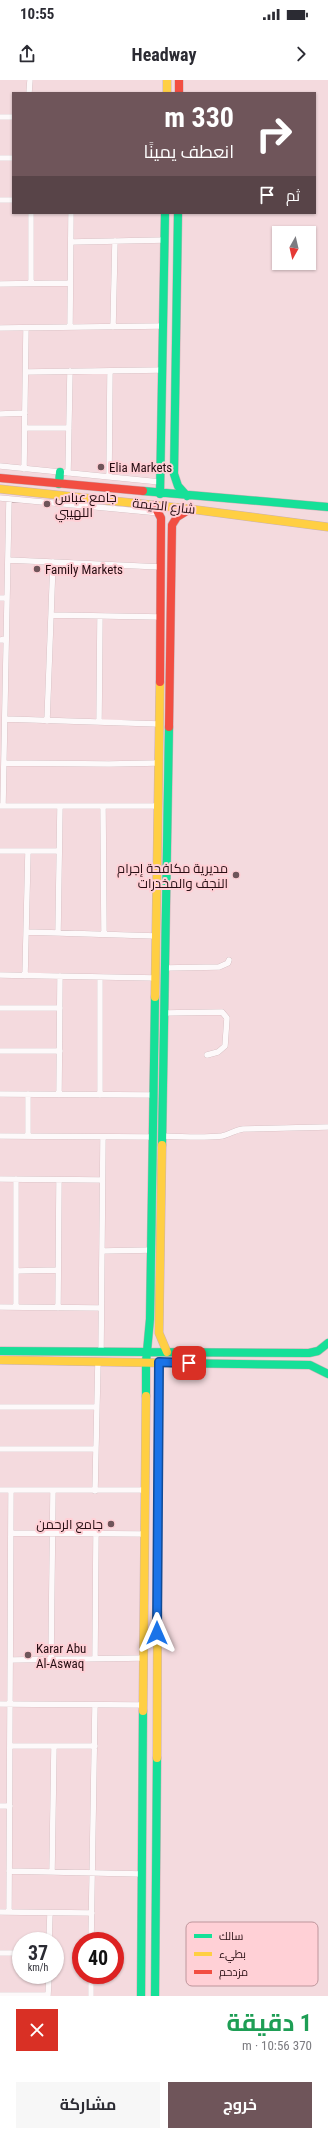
<!DOCTYPE html>
<html lang="ar">
<meta charset="utf-8">
<style>
body{margin:0;font-family:"Roboto Condensed",Cairo,sans-serif;background:#f7f7f7;color:#2b2b33;direction:rtl;height:100vh;display:flex;flex-direction:column;font-size:15px;white-space:nowrap}
*{box-sizing:border-box;margin:0}
p{font-size:13px;color:#7c7c81}
.icon{flex:none;width:22px;height:22px;fill:none;stroke:currentColor;stroke-width:2;stroke-linecap:round;stroke-linejoin:round}
.map{position:relative;height:1916px;overflow:hidden;direction:ltr}
.details{display:flex;flex-direction:column;background:#fff;flex:1}
.details>*{flex:none}
.banner{position:absolute;left:12px;top:12px;width:304px;height:122px;border-radius:0px;box-shadow:0 1px 3px #0004;direction:rtl;background:#6f555a;color:#fff;overflow:hidden}
.needle{width:26px;rotate:188deg}
.controls{position:absolute;left:272px;top:146px;display:grid;gap:8px}
.controls a{display:grid;place-items:center;width:44px;height:44px;border-radius:0px;background:#fff;box-shadow:0 1px 3px #0004;font-size:20px}
.speed{position:absolute;left:12px;top:1852px;display:flex;gap:8px;font-size:20px;font-weight:700;text-align:center}
.speed>*{display:grid;place-content:center;width:52px;height:52px;border-radius:50%;background:#fff;box-shadow:0 1px 3px #0004;line-height:1}
.speed small{font-size:10px;font-weight:400}
.speed .limit{border:6px solid #d22;background:#fff;color:#111}
.pin{position:absolute;display:grid;place-items:center;width:34px;height:34px;color:#fff;margin:-17px;border-radius:8px;box-shadow:0 2px 6px #0006}
.me{position:absolute;width:44px;margin:-22px;rotate:0deg;stroke-linejoin:round;filter:drop-shadow(0 0 3px #0008)}
.turn{display:flex;align-items:center;gap:14px;height:84px;padding:0 16px;font-size:18px}
.turn .icon{width:52px;height:52px;stroke-width:2.5}
.turn b{display:block;font-size:28px;line-height:34px}
.then{display:flex;align-items:center;height:38px;padding:0 16px;background:#0003;gap:8px;font-size:15px}
.round{display:grid;place-items:center;flex:none;width:42px;height:42px;border-radius:0px;background:#f7f7f7}
.headline{display:flex;align-items:center;justify-content:space-between;height:68px;padding:0 16px}
h1{font-size:24px;font-weight:700;line-height:30px;color:#1e9e55}
.action{display:flex;gap:8px;margin-top:auto;padding:8px 16px}
.action a{flex:1;height:46px;border-radius:0px;background:#6f555a;color:#fff;font-size:16px;font-weight:700;line-height:46px;text-align:center}
.action a+a{background:#f7f7f7;color:#2b2b33}
.status{display:flex;justify-content:space-between;align-items:center;height:28px;padding:0 20px;background:#fff;direction:ltr}
.status svg{height:11px;fill:currentColor}
header{display:flex;justify-content:space-between;align-items:center;height:52px;padding:0 16px;background:#fff;font-size:18px;font-weight:700}
.map>svg:first-child{display:block}
.lines{fill:none;stroke-linecap:round;stroke-linejoin:round}
.street-casing{stroke:#cab1b5;stroke-width:6}
.fast-casing{stroke:#cab1b5;stroke-width:9}
.slow-casing{stroke:#cab1b5;stroke-width:9}
.jam-casing{stroke:#cab1b5;stroke-width:9}
.street{stroke:#fdf9fa;stroke-width:5.5}
.fast{stroke:#16e098;stroke-width:8}
.slow{stroke:#ffcf43;stroke-width:8}
.jam{stroke:#f24e42;stroke-width:8}
.route-casing{stroke:#114b97;stroke-width:10}
.route{stroke:#1a73e8;stroke-width:7}
.poi-dot{fill:#6f555a;stroke:#ffd0d6;stroke-width:1.5}
.labels{text-anchor:middle;dominant-baseline:central;stroke-width:4;stroke-linejoin:round;paint-order:stroke}
.poi-label{font-size:13px;fill:#280e13;stroke:#ffd0d6;text-anchor:start}
.street-label{font-size:13px;fill:#280e13;stroke:#ffd0d6}
.key{fill:#ffd0d6;stroke:#be969c;stroke-width:1}
.key-label{font-size:11px;fill:#280e13}
</style>
<div class="status"><b>10:55</b><svg viewBox="0 0 49 12"><path d="M0 12V9h3v3zM5 12V6h3v6zM10 12V3h3v9zM15 12V0h3v12zM26 1h20v11H26zM47 4h2v5h-2z"/></svg></div>
<header><svg class="icon" aria-label="forward" viewBox="0 0 24 24"><path d="M9 5l7 7-7 7"/></svg>Headway<svg class="icon" aria-label="share" viewBox="0 0 24 24"><path d="M12 15V3M7 8l5-5 5 5M5 13v7h14v-7"/></svg></header>
<div class="map">
<svg width="328" height="1916" viewBox="0 0 328 1916">
<rect width="100%" height="100%" fill="#f4dade"/>
<g class="lines">
<defs>
<path id="street" d="M29 13 30 0
M0 37H13
M0 78H13
M0 120H13
M31 133V203
M71 162 165 160
M0 204 70 203
M70 247 71 133
M113 247 115 161
M0 248 163 246
M26 292 162 290
M0 334 25 333
M25 348H69
M0 386 160 402
M24 389 26 248
M68 393 70 291
M109 397 110 291
M0 418 160 433
M8 480 161 487
M0 518H7
M51 535 161 537
M0 560 6 559
M5 639 159 644
M47 641 53 482
M99 642 100 536
M4 683 109 684 158 683
M1 726H158
M3 726 9 419
M103 726 104 854
M0 771H59
M27 852 156 856
M58 853 60 726
M165 888 219 887 228 883 229 880
M0 895 156 898
M25 896 28 771
M0 928H60
M164 933 222 932 227 938 225 966 218 972 207 975
M0 971H60
M0 1014 154 1015
M28 1014V1056
M59 1015 60 896
M100 1015V897
M0 1056 153 1057
M163 1056C182 1057 203 1058 222 1056 230 1054 235 1050 243 1049L328 1047
M0 1099 102 1100
M16 1099V1227
M102 1171 152 1170
M16 1191 58 1190
M0 1227 101 1228
M58 1228 59 1100
M101 1272 103 1057
M0 1327H97
M0 1369H96
M0 1410H145
M95 1411 98 1281
M11 1453 144 1454
M95 1578 96 1453
M51 1579 53 1410
M11 1580 143 1578
M0 1624 143 1625
M10 1666H95
M0 1726H10
M9 1791 142 1794
M52 1792 54 1666
M0 1832 92 1833
M9 1832 11 1410
M49 1861 50 1833
M91 1861 95 1625
M0 1873H21
M0 1915H48
M48 1916 49 1895
M91 1916V1895"/>
<path id="fast" d="M178 133 174 394 178 406 187 416
M59 404 60 392
M143 411 328 427
M160 414 165 133
M162 1065 169 647
M0 1271 309 1273 318 1271 328 1263
M165 1283 310 1285 328 1294
M146 1316V1282L150 1239 155 917
M158 1409 159 1282
M141 1916 143 1631
M155 1916 157 1678"/>
<path id="slow" d="M167 0V13
M0 409 190 429 328 447
M155 917 160 602
M162 1065 159 1253 167 1272
M0 1280 165 1283
M143 1631 146 1316
M157 1678 158 1409"/>
<path id="jam" d="M179 0V13
M0 398 143 411
M154 425 161 438 160 602
M169 647 172 445 177 437 190 429"/>
</defs>
<use href="#street" class="street-casing"/>
<use href="#fast" class="fast-casing"/>
<use href="#slow" class="slow-casing"/>
<use href="#jam" class="jam-casing"/>
<use href="#street" class="street"/>
<use href="#fast" class="fast"/>
<use href="#slow" class="slow"/>
<use href="#jam" class="jam"/>
</g>
<g class="lines">
<defs>
<path id="route" d="M157 1553 159 1282 189 1283"/>
</defs>
<use href="#route" class="route-casing"/>
<use href="#route" class="route"/>
</g>
<g class="poi-dot">
<circle cx="101" cy="387" r="4"/>
<circle cx="47" cy="424" r="4"/>
<circle cx="37" cy="489" r="4"/>
<circle cx="236" cy="795" r="4"/>
<circle cx="111" cy="1444" r="4"/>
<circle cx="28" cy="1575" r="4"/>
</g>
<g class="labels">
<g class="poi-label">
<text x="109" y="387">Elia Markets</text>
<text x="55" y="417">جامع عباس<tspan x="55" dy="15">اللهيبي</tspan></text>
<text x="45" y="489">Family Markets</text>
<text x="228" y="788" text-anchor="end">مديرية مكافحة إجرام<tspan x="228" dy="15">النجف والمخدرات</tspan></text>
<text x="103" y="1444" text-anchor="end">جامع الرحمن</text>
<text x="36" y="1568">Karar Abu<tspan x="36" dy="15">Al-Aswaq</tspan></text>
</g>
<g class="street-label">
<text transform="translate(164 426) rotate(6)">شارع الخيمة</text>
</g>
</g>
<rect x="186" y="1842" width="132" height="64" rx="6" class="key"/>
<rect x="194" y="1854" width="18" height="4" fill="#16e098"/>
<rect x="194" y="1872" width="18" height="4" fill="#ffcf43"/>
<rect x="194" y="1890" width="18" height="4" fill="#f24e42"/>
<g class="key-label">
<text x="219" y="1860">سالك</text>
<text x="219" y="1878">بطيء</text>
<text x="219" y="1896">مزدحم</text>
</g>
</svg>
<div class="controls">
<a><svg class="needle" viewBox="-14 -14 28 28"><path d="M0-13l5 13h-10z" fill="#e53935"/><path d="M0 13l5-13h-10z" fill="#7c7c81"/></svg></a>
</div>
<div class="speed"><div>37<small>km/h</small></div><div class="limit">40</div></div>
<div class="pin" style="left:189px;top:1283px;background:#d93025"><svg class="icon" aria-label="arrive" viewBox="0 0 24 24"><path d="M6 21V4h12l-3 4 3 4H6"/></svg></div>
<svg class="me" style="left:157px;top:1553px" viewBox="-20 -20 40 40"><path d="M0-17L14 15 0 8-14 15z" fill="#1a73e8" stroke="#fff" stroke-width="4"/></svg>
<div class="banner">
<div class="turn"><svg class="icon" aria-label="right" viewBox="0 0 24 24"><path d="M7 20v-9h11M14 6l5 5-5 5"/></svg><div><b>330 m</b>انعطف يمينًا</div></div>
<div class="then">ثم<svg class="icon" aria-label="arrive" viewBox="0 0 24 24"><path d="M6 21V4h12l-3 4 3 4H6"/></svg></div>
</div>
</div>
<section class="details">
<div class="headline"><div><h1>1 دقيقة</h1><p>370 m · 10:56</p></div><a class="round" style="background:#d93025;color:#fff"><svg class="icon" aria-label="close" viewBox="0 0 24 24"><path d="M6 6l12 12M18 6L6 18"/></svg></a></div>
<div class="action"><a>خروج</a><a>مشاركة</a></div>
</section>
